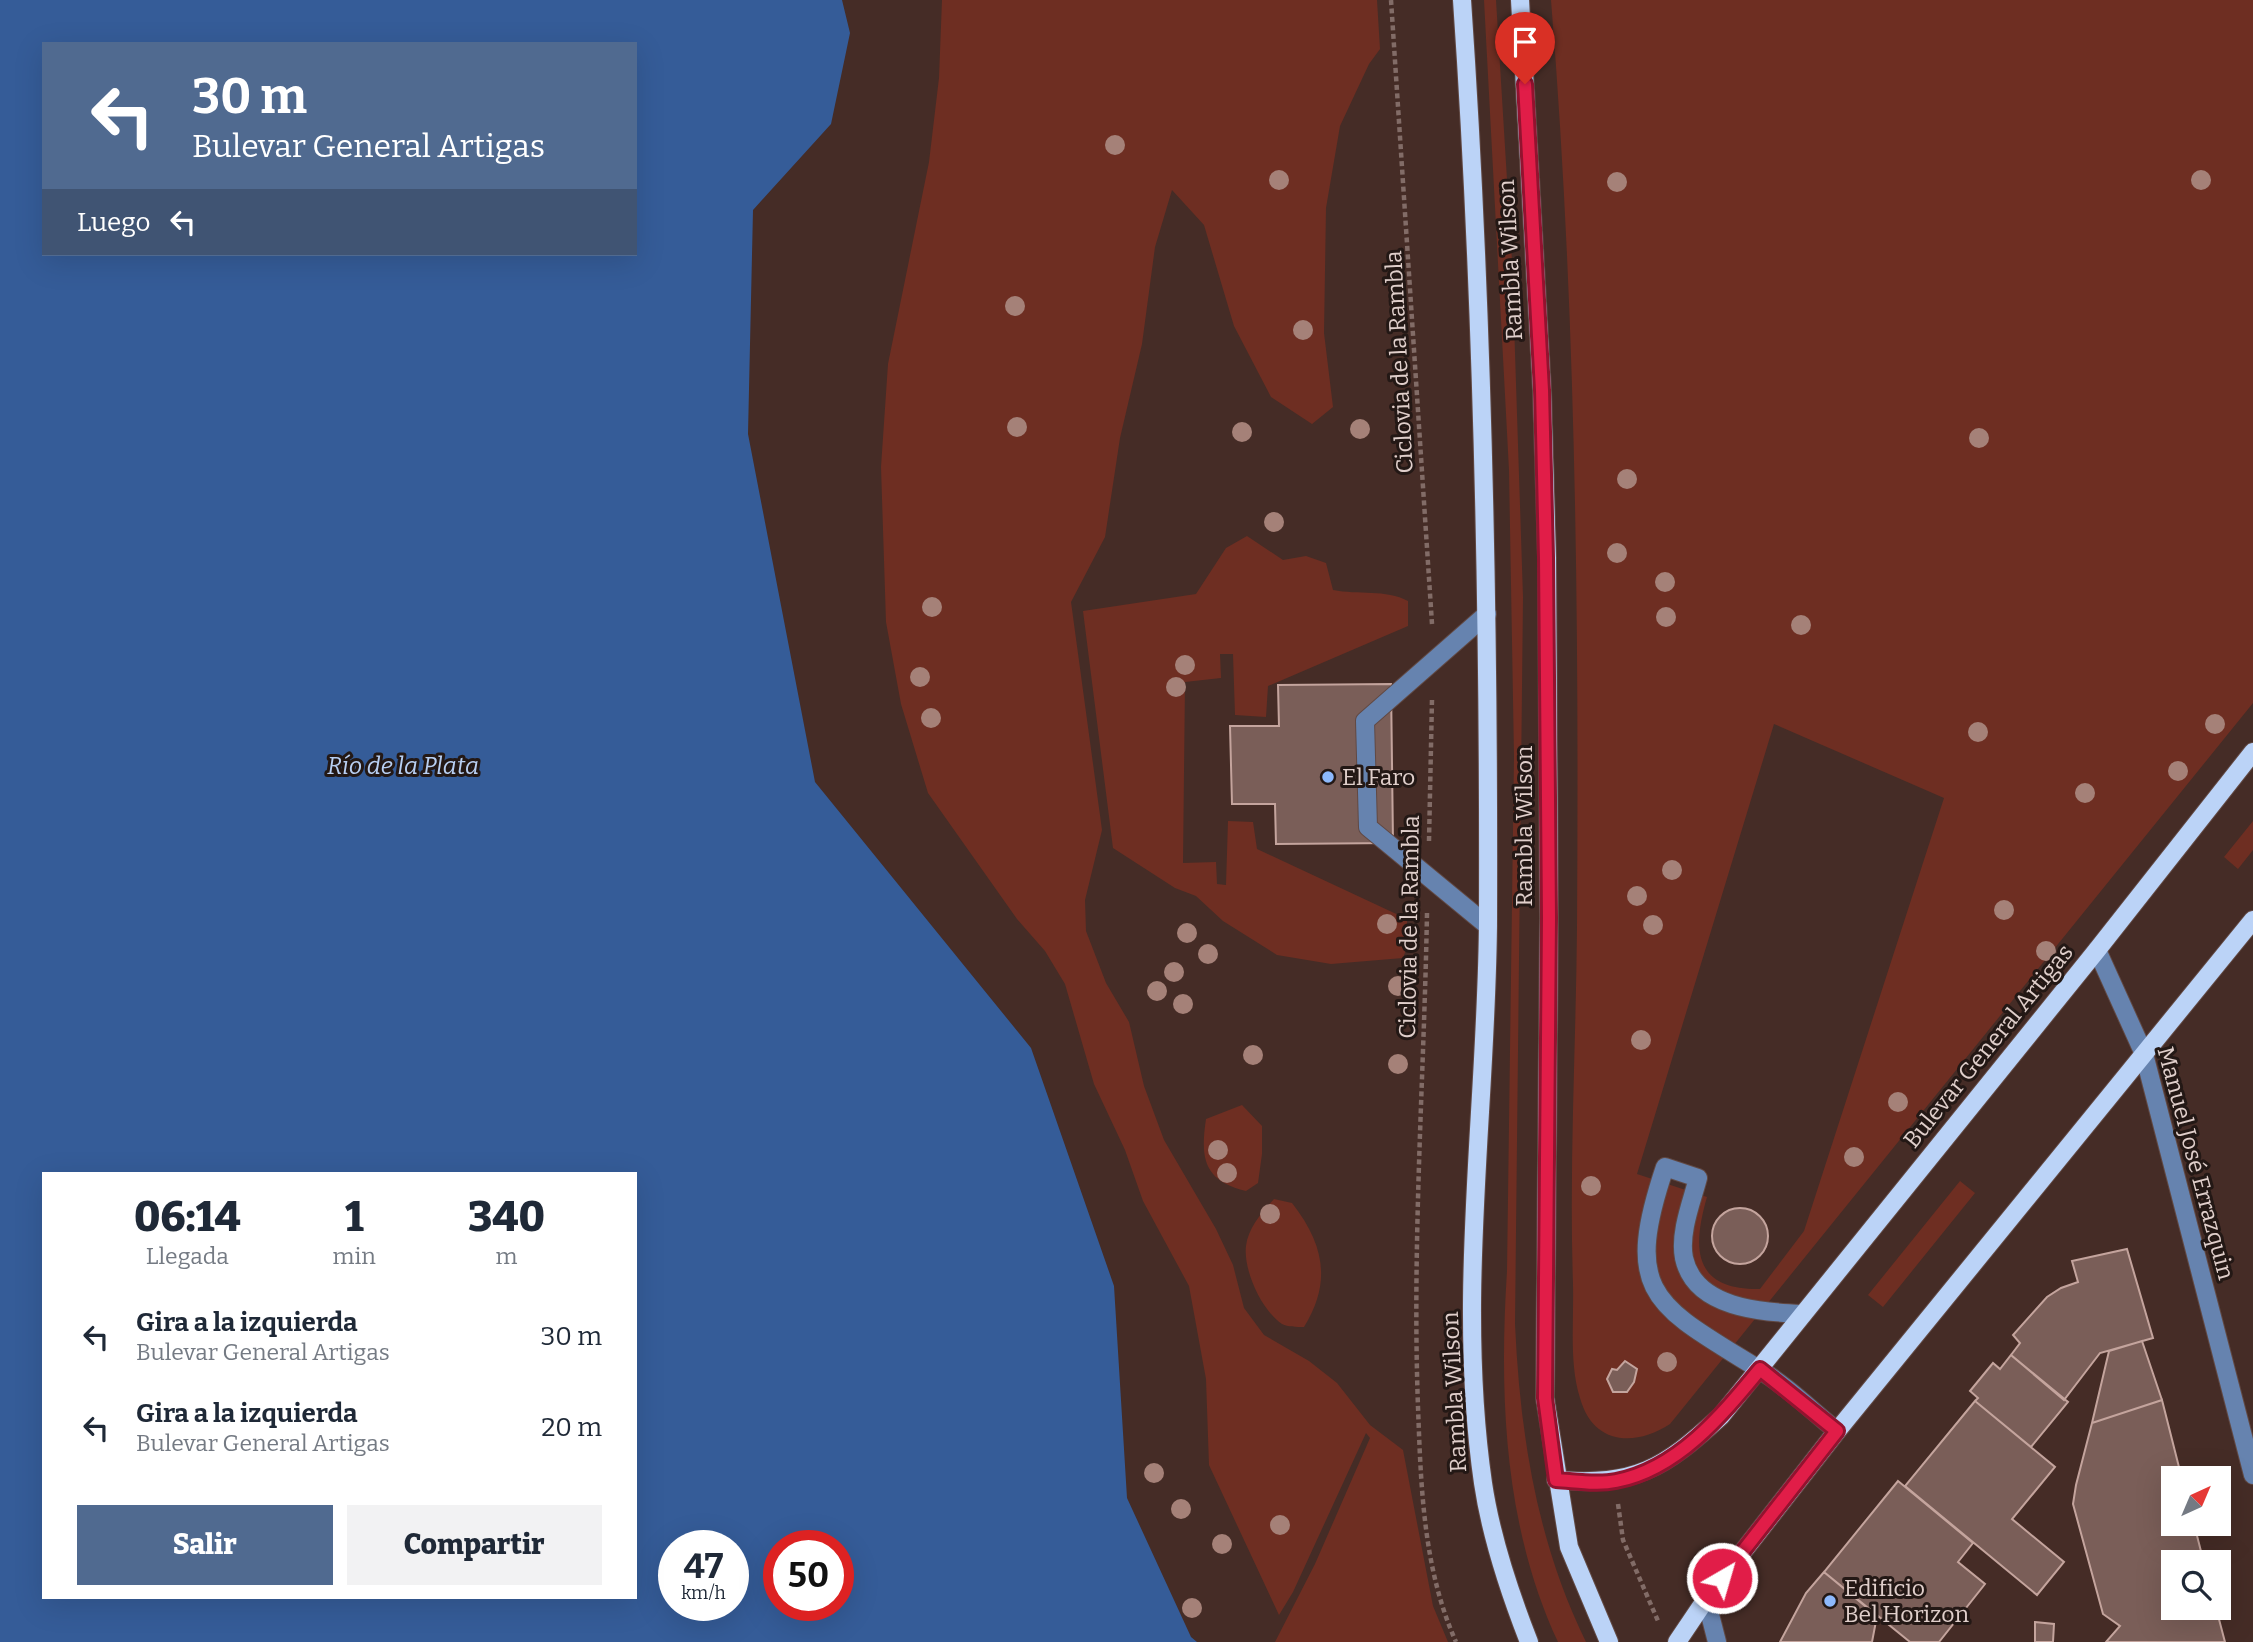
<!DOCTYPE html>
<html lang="es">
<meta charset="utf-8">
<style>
body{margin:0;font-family:Bitter,serif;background:#f2f2f3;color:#1f2937;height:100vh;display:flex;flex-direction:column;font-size:26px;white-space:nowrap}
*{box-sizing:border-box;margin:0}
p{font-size:23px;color:#747a83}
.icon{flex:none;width:38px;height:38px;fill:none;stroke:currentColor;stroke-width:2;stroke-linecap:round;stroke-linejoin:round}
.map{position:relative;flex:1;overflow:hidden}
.details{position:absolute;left:42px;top:1172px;width:595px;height:427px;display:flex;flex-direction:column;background:#fff;border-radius:0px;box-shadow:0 7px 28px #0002}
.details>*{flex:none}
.hud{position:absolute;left:42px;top:42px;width:595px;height:214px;border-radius:0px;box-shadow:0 7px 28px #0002;background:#506a90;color:#fff;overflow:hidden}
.needle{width:46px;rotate:44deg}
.controls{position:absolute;left:2161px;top:1466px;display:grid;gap:14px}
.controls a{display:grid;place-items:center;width:70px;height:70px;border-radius:0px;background:#fff;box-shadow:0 7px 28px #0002;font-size:35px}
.speed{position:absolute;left:658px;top:1530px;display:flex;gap:14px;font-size:35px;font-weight:700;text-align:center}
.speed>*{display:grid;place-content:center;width:91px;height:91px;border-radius:50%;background:#fff;box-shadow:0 7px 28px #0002;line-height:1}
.speed small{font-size:18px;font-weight:400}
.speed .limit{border:10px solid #d22;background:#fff;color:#111}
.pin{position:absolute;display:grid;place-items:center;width:60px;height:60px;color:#fff;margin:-72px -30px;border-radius:50% 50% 50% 0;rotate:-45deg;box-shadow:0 0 7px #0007}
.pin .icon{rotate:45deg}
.me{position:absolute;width:77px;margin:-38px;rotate:38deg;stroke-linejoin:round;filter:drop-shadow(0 0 5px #0008)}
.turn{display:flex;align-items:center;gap:24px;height:147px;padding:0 35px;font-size:32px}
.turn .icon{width:91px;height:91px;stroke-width:2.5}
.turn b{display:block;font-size:49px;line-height:60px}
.then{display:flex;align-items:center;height:66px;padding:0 35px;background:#0003;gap:14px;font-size:26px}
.eta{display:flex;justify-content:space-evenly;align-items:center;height:119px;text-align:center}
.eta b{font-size:42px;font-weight:800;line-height:49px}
.cta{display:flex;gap:14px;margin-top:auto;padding:14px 35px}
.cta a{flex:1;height:80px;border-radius:0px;background:#506a90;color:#fff;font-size:28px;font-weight:800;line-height:80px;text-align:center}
.cta a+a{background:#f2f2f3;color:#1f2937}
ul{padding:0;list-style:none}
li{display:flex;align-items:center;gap:21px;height:91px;padding:0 35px}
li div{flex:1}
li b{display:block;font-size:26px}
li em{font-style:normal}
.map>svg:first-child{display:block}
.green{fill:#6e2e22;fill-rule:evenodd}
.water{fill:#355c98;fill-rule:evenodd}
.building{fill:#7a5e58;stroke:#c4a49d;stroke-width:2}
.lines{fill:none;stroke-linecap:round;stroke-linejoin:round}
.minor-casing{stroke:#614944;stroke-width:20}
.major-casing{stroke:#614944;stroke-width:20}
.path{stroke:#826c67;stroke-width:4.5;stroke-dasharray:5 3.5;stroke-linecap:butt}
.minor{stroke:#6683af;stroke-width:18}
.major{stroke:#bbd3f7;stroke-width:18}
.tree{fill:#a58178}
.route-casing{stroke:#92132f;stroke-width:18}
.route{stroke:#e11d48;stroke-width:12}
.poi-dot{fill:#8db9fc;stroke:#231815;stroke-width:2.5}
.labels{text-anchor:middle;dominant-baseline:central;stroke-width:6;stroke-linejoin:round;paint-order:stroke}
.street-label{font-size:23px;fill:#e0cfcb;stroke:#231815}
.poi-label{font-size:23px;fill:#e0cfcb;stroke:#231815;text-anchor:start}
.water-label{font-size:24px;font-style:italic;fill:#b8cff2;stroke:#231815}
</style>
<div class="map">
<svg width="2253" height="1642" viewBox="0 0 2253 1642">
<rect width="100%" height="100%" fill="#452c26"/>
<path class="green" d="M942 0H1377L1380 49 1369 64 1340 126 1326 208 1324 333 1333 407 1312 424 1271 397 1234 326 1204 225 1172 190 1155 247 1142 344 1120 438 1105 537 1071 602 1102 830 1085 900 1086 931 1106 983 1129 1022 1144 1086 1164 1140 1216 1229 1233 1265 1244 1308 1264 1335 1309 1361 1337 1383 1370 1425 1403 1450 1433 1606 1448 1642H1275L1315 1564 1370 1438 1366 1433 1293 1592 1279 1615 1209 1465 1206 1379 1189 1286 1143 1201 1125 1150 1094 1084 1065 984 1045 951 1017 919 928 793 901 704 886 622 881 467 888 364 929 162 939 78Z
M1484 0H1496L1512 261 1523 597 1515 1324C1520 1435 1537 1542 1586 1642H1558C1504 1526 1499 1397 1507 1271L1514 756 1509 470Z
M1551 0H2253V703L1670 1424C1635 1447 1593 1445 1580 1398 1569 1363 1574 1321 1573 1284 1569 1165 1576 1046 1577 927 1579 618 1576 309 1551 0ZM1774 724 1944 798 1804 1231 1760 1289C1693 1290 1692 1249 1707 1197L1637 1174Z
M1247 536 1283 560 1306 556 1326 563 1333 590C1358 595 1386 589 1408 601V626L1268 686 1266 717 1235 715 1233 654H1220L1221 678 1185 682 1183 863 1216 862 1217 884 1226 885 1228 821 1253 822 1257 849 1407 919V947L1403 958 1331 964 1277 955 1223 921 1196 896 1175 888 1113 848 1083 611 1196 594 1226 548Z
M2253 821V850L2238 869 2224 857Z
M1242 1105 1262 1126V1154L1258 1183 1246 1191C1204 1181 1200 1159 1206 1119Z
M1960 1181 1975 1193 1883 1307 1868 1295Z
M1274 1199 1292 1203C1324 1244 1332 1282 1304 1327 1296 1327 1288 1327 1282 1324 1262 1311 1243 1270 1246 1246 1248 1228 1262 1212 1274 1199Z"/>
<path class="water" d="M0 0H842L850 33 831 124 753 210 748 434 815 782 1031 1048 1114 1286 1127 1498 1191 1637 1197 1642H0ZM44 44H635V254H44ZM44 1174H635V1598H44ZM674 1545H733V1605H674ZM779 1545H838V1605H779Z"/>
<path class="building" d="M1391 684 1393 843 1276 844 1275 804H1232L1230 726H1279L1278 685Z
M1712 1236a28 28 0 1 1 56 0a28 28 0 1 1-56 0Z
M2127 1249 2153 1338 2100 1353 2064 1400 2011 1355 2020 1343 2013 1335 2047 1297 2061 1288 2078 1282 2072 1261Z
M2142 1341 2162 1400 2092 1423 2109 1351Z
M2011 1355 2068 1402 2031 1447 1975 1401 1978 1398 1970 1391 1993 1363 2000 1369Z
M1625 1361 1637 1369 1634 1382 1627 1392H1613L1607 1379 1612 1369 1617 1370Z
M2162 1400 2182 1479H2174V1524H2194L2204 1563H2174V1608H2216L2225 1642H2106L2120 1626 2103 1614 2073 1504 2076 1485 2092 1423Z
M1975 1401 2055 1467 2012 1519 2064 1562 2037 1595 1905 1486Z
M1898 1481 1973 1543 1958 1562 1985 1584 1939 1642H1910L1824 1572Z
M1824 1572 1877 1616 1872 1642H1780L1806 1593Z
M2035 1622 2054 1624 2053 1642H2035Z"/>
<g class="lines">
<defs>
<path id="minor" d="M1487 614 1365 721 1368 827 1488 926
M2097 950 2144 1054 2253 1475
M1803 1314C1763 1312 1695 1309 1684 1258 1679 1233 1692 1201 1698 1178L1665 1167C1622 1294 1655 1305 1757 1368 1786 1385 1811 1410 1837 1431
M1706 1599 1717 1642"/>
<path id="major" d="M1462 0C1483 306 1489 613 1488 920 1487 1107 1456 1297 1483 1483 1491 1537 1509 1591 1529 1642
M1520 0 1542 390 1547 558 1549 918 1545 1398 1569 1547 1609 1642
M1556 1480C1636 1486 1663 1469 1721 1416L2097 950 2253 752
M1677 1642 1706 1599 1837 1431 2253 920"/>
</defs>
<use href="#minor" class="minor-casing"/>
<use href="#major" class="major-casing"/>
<path class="path" d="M1391 0 1432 624
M1429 841 1432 699
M1427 913C1424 1078 1412 1243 1418 1407 1421 1487 1423 1568 1456 1642
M1618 1504 1623 1540 1658 1621"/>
<use href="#minor" class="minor"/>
<use href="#major" class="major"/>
</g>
<g class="tree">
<circle cx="1115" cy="145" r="10"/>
<circle cx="1279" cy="180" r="10"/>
<circle cx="2201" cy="180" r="10"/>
<circle cx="1617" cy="182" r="10"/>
<circle cx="1015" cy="306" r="10"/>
<circle cx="1303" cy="330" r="10"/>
<circle cx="1017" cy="427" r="10"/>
<circle cx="1360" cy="429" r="10"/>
<circle cx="1242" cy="432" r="10"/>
<circle cx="1979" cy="438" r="10"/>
<circle cx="1627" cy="479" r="10"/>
<circle cx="1274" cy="522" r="10"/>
<circle cx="1617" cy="553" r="10"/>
<circle cx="1665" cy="582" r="10"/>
<circle cx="932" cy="607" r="10"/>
<circle cx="1666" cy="617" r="10"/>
<circle cx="1801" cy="625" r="10"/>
<circle cx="1185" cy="665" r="10"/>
<circle cx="920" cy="677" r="10"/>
<circle cx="1176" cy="687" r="10"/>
<circle cx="931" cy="718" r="10"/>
<circle cx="2215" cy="724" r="10"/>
<circle cx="1978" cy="732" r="10"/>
<circle cx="2178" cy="771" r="10"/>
<circle cx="2085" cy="793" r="10"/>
<circle cx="1672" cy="870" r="10"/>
<circle cx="1637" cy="896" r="10"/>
<circle cx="2004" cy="910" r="10"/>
<circle cx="1387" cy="924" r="10"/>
<circle cx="1653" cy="925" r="10"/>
<circle cx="1187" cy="933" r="10"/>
<circle cx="2046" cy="951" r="10"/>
<circle cx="1208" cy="954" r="10"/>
<circle cx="1174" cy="972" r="10"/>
<circle cx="1398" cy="986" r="10"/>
<circle cx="1157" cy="991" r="10"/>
<circle cx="1183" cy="1004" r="10"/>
<circle cx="1641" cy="1040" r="10"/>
<circle cx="1253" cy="1055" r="10"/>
<circle cx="1398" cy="1064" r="10"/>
<circle cx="1898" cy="1102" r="10"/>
<circle cx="1218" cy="1150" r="10"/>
<circle cx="1854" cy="1157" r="10"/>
<circle cx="1227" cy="1173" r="10"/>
<circle cx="1591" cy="1186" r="10"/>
<circle cx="1270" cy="1214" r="10"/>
<circle cx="1667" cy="1362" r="10"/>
<circle cx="1154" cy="1473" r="10"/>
<circle cx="1181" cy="1509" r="10"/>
<circle cx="1280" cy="1525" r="10"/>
<circle cx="1222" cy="1544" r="10"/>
<circle cx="1192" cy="1608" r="10"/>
</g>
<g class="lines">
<defs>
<path id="route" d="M1525 84 1542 390 1546 558 1549 918 1545 1398 1556 1480C1575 1481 1597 1485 1616 1481 1678 1469 1722 1415 1760 1369L1837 1431 1722 1578"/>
</defs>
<use href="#route" class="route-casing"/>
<use href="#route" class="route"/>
</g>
<g class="poi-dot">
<circle cx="1328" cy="777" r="7"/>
<circle cx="1830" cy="1601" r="7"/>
</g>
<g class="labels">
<g class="street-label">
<text transform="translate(1510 260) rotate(-93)">Rambla Wilson</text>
<text transform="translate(1399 362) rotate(-93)">Ciclovia de la Rambla</text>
<text transform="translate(1524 826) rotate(-90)">Rambla Wilson</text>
<text transform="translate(1409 927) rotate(-89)">Ciclovia de la Rambla</text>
<text transform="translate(1988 1046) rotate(-51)">Bulevar General Artigas</text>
<text transform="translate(2196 1163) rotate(75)">Manuel José Errazquin</text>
<text transform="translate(1454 1392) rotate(-93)">Rambla Wilson</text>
</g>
<g class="poi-label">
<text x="1342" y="777">El Faro</text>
<text x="1844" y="1588">Edificio<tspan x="1844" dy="26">Bel Horizon</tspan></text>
</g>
<g class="water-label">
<text x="403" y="766">Río de la Plata</text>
</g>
</g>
</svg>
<div class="controls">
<a><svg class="needle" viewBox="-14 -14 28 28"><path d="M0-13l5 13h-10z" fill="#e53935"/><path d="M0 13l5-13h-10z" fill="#747a83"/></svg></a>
<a><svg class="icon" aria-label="search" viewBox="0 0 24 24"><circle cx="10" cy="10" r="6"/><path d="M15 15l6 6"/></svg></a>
</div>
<div class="speed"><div>47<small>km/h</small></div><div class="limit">50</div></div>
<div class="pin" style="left:1525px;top:84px;background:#d93025"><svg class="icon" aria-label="arrive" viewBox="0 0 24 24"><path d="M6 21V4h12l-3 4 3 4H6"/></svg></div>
<svg class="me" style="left:1722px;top:1578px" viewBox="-20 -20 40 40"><circle r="17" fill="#e11d48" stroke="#fff" stroke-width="3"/><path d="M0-11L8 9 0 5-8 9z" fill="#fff"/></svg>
<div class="hud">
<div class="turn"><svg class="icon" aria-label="left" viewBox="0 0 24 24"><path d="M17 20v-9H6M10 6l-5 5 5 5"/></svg><div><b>30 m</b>Bulevar General Artigas</div></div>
<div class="then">Luego<svg class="icon" aria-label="left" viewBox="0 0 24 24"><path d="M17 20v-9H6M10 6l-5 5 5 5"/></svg></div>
</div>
<section class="details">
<div class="eta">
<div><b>06:14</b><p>Llegada</p></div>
<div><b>1</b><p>min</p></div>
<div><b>340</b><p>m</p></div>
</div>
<ul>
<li><svg class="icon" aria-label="left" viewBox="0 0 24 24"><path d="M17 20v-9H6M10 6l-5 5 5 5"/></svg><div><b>Gira a la izquierda</b><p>Bulevar General Artigas</p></div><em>30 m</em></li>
<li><svg class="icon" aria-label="left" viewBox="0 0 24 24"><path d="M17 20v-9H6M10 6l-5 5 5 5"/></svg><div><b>Gira a la izquierda</b><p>Bulevar General Artigas</p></div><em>20 m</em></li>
</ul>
<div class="cta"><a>Salir</a><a>Compartir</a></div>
</section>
</div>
